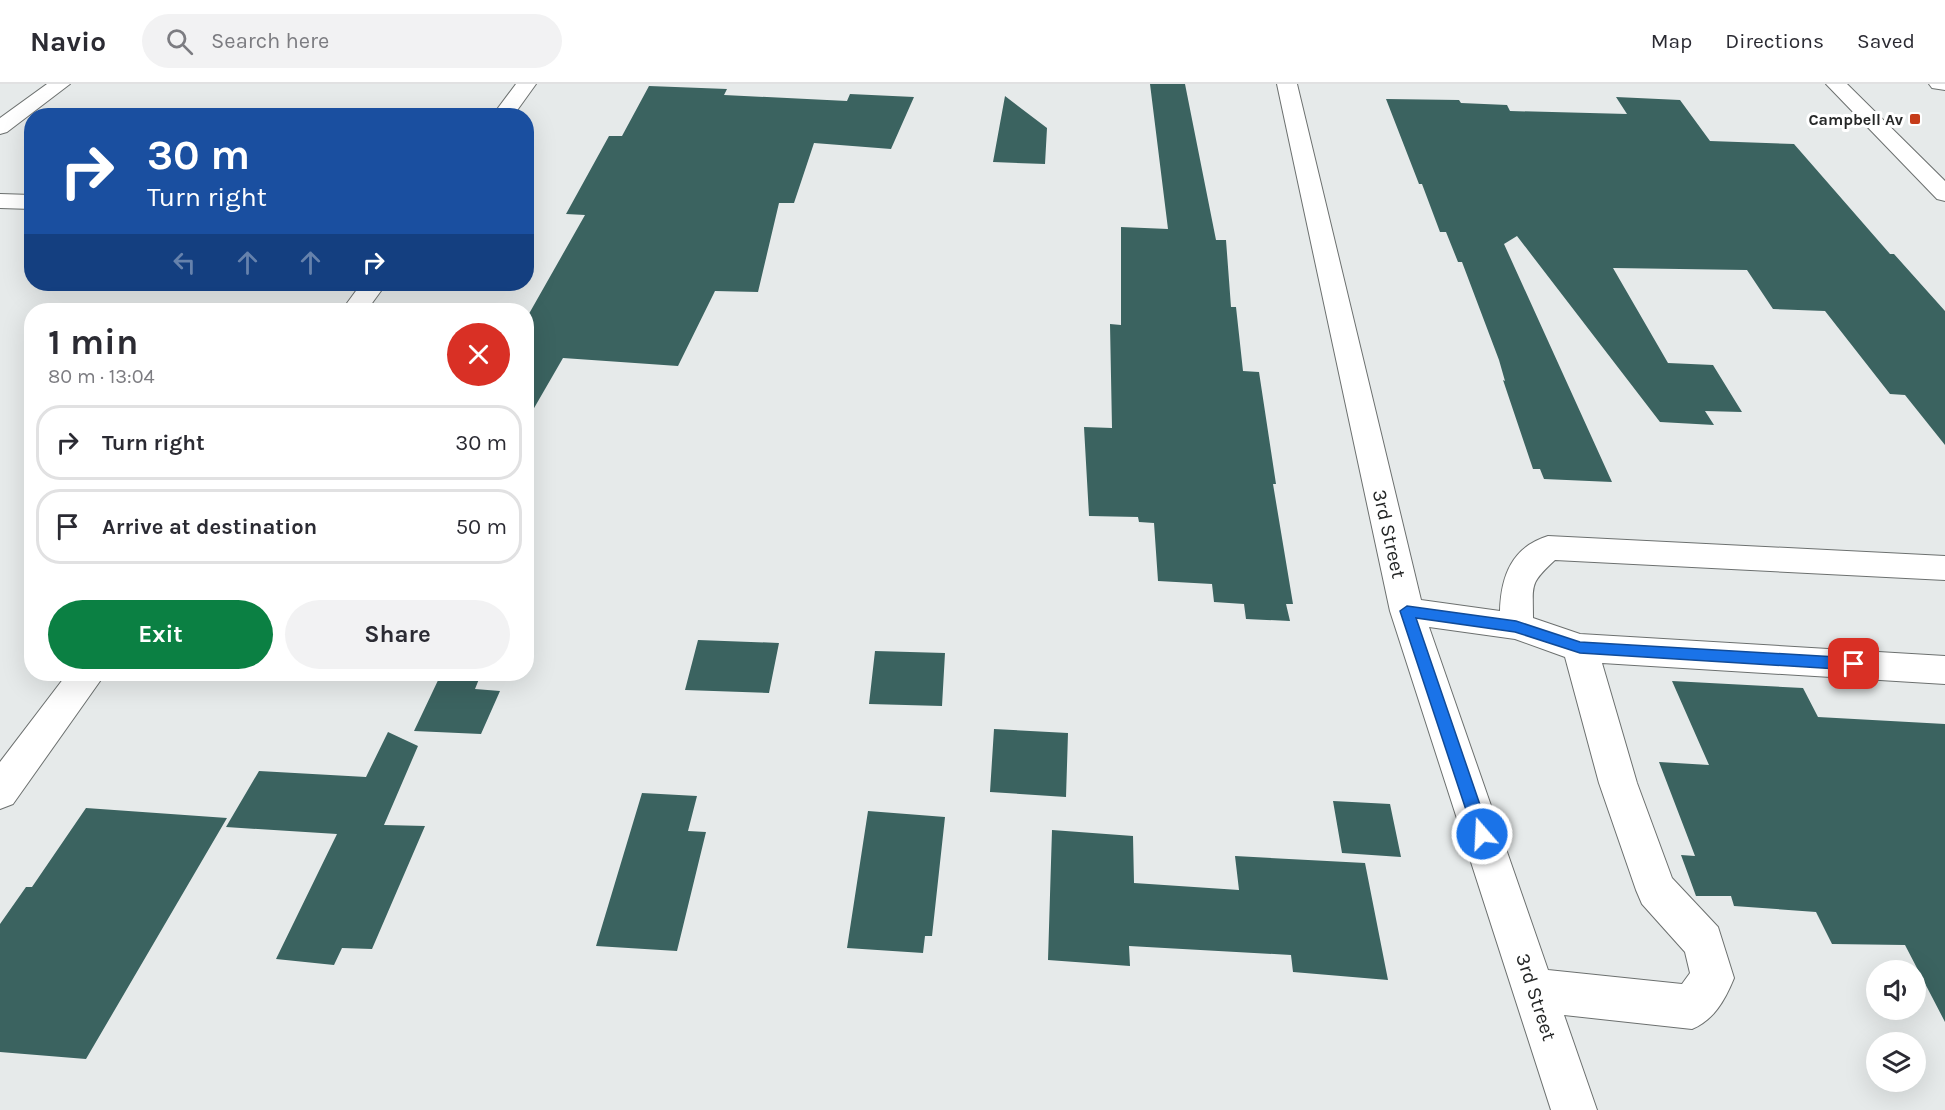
<!DOCTYPE html>
<meta charset="utf-8">
<style>
body{margin:0;font-family:Karla,sans-serif;background:#f2f2f3;color:#2b2b33;height:100vh;display:flex;flex-direction:column;font-size:22px;white-space:nowrap}
*{box-sizing:border-box;margin:0}
p{font-size:20px;color:#7c7c81}
.icon{flex:none;width:33px;height:33px;fill:none;stroke:currentColor;stroke-width:2;stroke-linecap:round;stroke-linejoin:round}
.map{position:relative;flex:1;overflow:hidden}
.drawer{position:absolute;left:24px;top:219px;width:510px;height:378px;display:flex;flex-direction:column;background:#fff;border-radius:24px;box-shadow:0 6px 24px #0002}
.drawer>*{flex:none}
.top-card{position:absolute;left:24px;top:24px;width:510px;height:183px;border-radius:24px;box-shadow:0 6px 24px #0002;background:#1a4fa0;color:#fff;overflow:hidden}
.controls{position:absolute;left:1866px;top:876px;display:grid;gap:12px}
.controls a{display:grid;place-items:center;width:60px;height:60px;border-radius:50%;background:#fff;box-shadow:0 6px 24px #0002;font-size:30px}
.pin{position:absolute;display:grid;place-items:center;width:51px;height:51px;color:#fff;margin:-26px;border-radius:12px;box-shadow:0 3px 9px #0006}
.me{position:absolute;width:66px;margin:-33px;rotate:341deg;stroke-linejoin:round;filter:drop-shadow(0 0 4px #0008)}
.turn{display:flex;align-items:center;gap:21px;height:126px;padding:0 24px;font-size:27px}
.turn .icon{width:78px;height:78px;stroke-width:2.5}
.turn b{display:block;font-size:42px;line-height:51px}
.lanes{display:flex;align-items:center;height:57px;padding:0 24px;background:#0003;justify-content:center;gap:30px;direction:ltr}
.lanes .off{opacity:.35}
.round{display:grid;place-items:center;flex:none;width:63px;height:63px;border-radius:32px;background:#f2f2f3}
.headline{display:flex;align-items:center;justify-content:space-between;height:102px;padding:0 24px}
h1{font-size:36px;font-weight:700;line-height:45px}
.cta{display:flex;gap:12px;margin-top:auto;padding:12px 24px}
.cta a{flex:1;height:69px;border-radius:36px;background:#0b8043;color:#fff;font-size:24px;font-weight:700;line-height:69px;text-align:center}
.cta a+a{background:#f2f2f3;color:#2b2b33}
ul{padding:0;list-style:none}
li{display:flex;align-items:center;gap:18px;height:75px;margin:0 12px 9px;padding:0 12px;border:3px solid #e1e1e2;border-radius:24px}
li div{flex:1}
li b{display:block;font-size:22px}
li em{font-style:normal}
header{display:flex;align-items:center;gap:36px;box-sizing:border-box;height:84px;padding:0 30px;background:#fff;border-bottom:2px solid #e1e1e2}
header strong{font-size:28px}
nav{display:flex;gap:33px;margin-inline-start:auto;font-size:21px}
.search{width:420px;height:54px;background:#f2f2f3;display:flex;align-items:center;gap:15px;box-sizing:border-box;padding:0 21px;border-radius:33px;color:#7c7c81;font-size:22px}
.map>svg:first-child{display:block}
.building{fill:#3b6360}
.lines{fill:none;stroke-linecap:round;stroke-linejoin:round}
.minor-casing{stroke:#6c706f;stroke-width:2}
.minor{fill:#fff;fill-rule:evenodd}
.route{fill:#1a73e8;stroke:#114b97;stroke-width:1.5}
.poi-dot{fill:#c63c1a;stroke:#fff;stroke-width:2}
.labels{text-anchor:middle;dominant-baseline:central;stroke-width:6;stroke-linejoin:round;paint-order:stroke}
.far-poi-label{font-size:16px;font-weight:bold;fill:#252727;stroke:#fff;text-anchor:end}
.street-label{font-size:20px;fill:#252727;stroke:#fff}
</style>
<header>
<strong>Navio</strong>
<div class="search"><svg class="icon" aria-label="search" viewBox="0 0 24 24"><circle cx="10" cy="10" r="6"/><path d="M15 15l6 6"/></svg>Search here</div>
<nav><a>Map</a><a>Directions</a><a>Saved</a></nav>
</header>
<div class="map">
<svg width="1945" height="1026" viewBox="0 0 1945 1026">
<rect width="100%" height="100%" fill="#e6eaea"/>
<path class="building" d="M1150 0H1185L1216 156H1226L1231 223H1236L1243 287 1259 288 1276 400H1273L1293 520H1286L1290 537 1246 535 1244 520 1214 518 1212 500 1158 497 1154 439 1139 438 1138 433 1089 432 1084 343 1112 344 1110 240 1121 241V143L1168 145Z
M649 2 727 5 724 11 847 17 850 10 914 13 891 65 814 59 794 119H779L758 208 715 207 678 282 563 274 526 338V235L585 131 566 130 609 52H622Z
M1005 12 1047 44 1045 80 993 78Z
M1616 13 1680 16 1710 57 1794 60 1890 170H1894L1945 227V361L1905 311 1890 310 1825 227 1773 225 1747 186 1613 184 1668 279 1713 281 1742 328 1705 327 1714 341 1660 338 1517 152 1504 160 1612 398 1544 395 1540 385H1533L1503 296 1505 297 1499 276 1462 178H1458L1446 148H1440L1422 100H1419L1386 15 1459 16 1461 19 1507 21 1510 27 1627 30Z
M698 556 779 559 769 609 685 606Z
M875 567 945 569 942 622 869 620Z
M441 590H481L475 605 500 607 481 650 414 647Z
M1672 597 1803 604 1818 633 1945 640V938L1905 861 1832 860 1816 828 1734 822 1731 812H1696L1681 771 1695 772 1659 678 1709 681Z
M994 645 1068 649 1066 713 990 708Z
M388 648 418 662 384 741 425 742 372 865 342 864 334 881 276 875 337 750 226 743 259 687 366 693Z
M642 709 697 712 688 747 706 748 677 867 596 862Z
M1333 717 1390 720 1401 773 1342 769Z
M86 724 227 734 86 975 0 968V840L26 803H32Z
M868 727 945 733 932 852H925L923 869 847 864Z
M1052 746 1133 752 1134 799 1239 806 1235 772 1365 779 1388 896 1293 888 1291 871 1129 862 1130 882 1048 876Z"/>
<g class="lines">
<defs>
<path id="minor" d="M47 0H70L7 48 0 50V34Z
M516 0H536L513 32H492Z
M1277 0H1297L1421 516 1500 527C1501 492 1512 463 1548 452L1945 472V496L1555 476C1529 500 1533 500 1533 534L1580 550 1945 572V600L1602 579 1637 699 1672 794 1718 843 1734 894C1725 916 1714 936 1692 945L1564 931 1597 1026H1551L1390 527ZM1429 543 1515 555 1565 573 1599 699 1636 806 1642 820 1685 868 1690 889 1682 900 1548 886Z
M1826 0H1847L1945 97V117L1937 115Z
M1929 0H1945V6L1932 4Z
M0 110 32 111V125L0 124Z
M361 200H386L367 226H342Z
M67 590H105L13 720 0 725V678Z"/>
</defs>
<use href="#minor" class="minor-casing"/>
<use href="#minor" class="minor"/>
</g>
<path class="route" d="M1407 522 1516 537 1580 558 1854 574 1859 576 1861 580 1859 584 1854 586 1580 569 1515 548 1416 534 1490 750 1488 755 1482 758 1476 755 1474 750 1400 527Z"/>
<rect class="poi-dot" x="1909" y="29" width="12" height="12" rx="3"/>
<g class="labels">
<g class="far-poi-label">
<text x="1903" y="35">Campbell Av</text>
</g>
<g class="street-label">
<text transform="translate(1389 450) rotate(77)">3rd Street</text>
<text transform="translate(1536 913) rotate(72)">3rd Street</text>
</g>
</g>
</svg>
<div class="controls">
<a><svg class="icon" aria-label="sound" viewBox="0 0 24 24"><path d="M4 9h4l5-4v14l-5-4H4zM17 9q2 3 0 6"/></svg></a>
<a><svg class="icon" aria-label="layers" viewBox="0 0 24 24"><path d="M12 4l9 5-9 5-9-5zM3 14l9 5 9-5"/></svg></a>
</div>
<div class="pin" style="left:1854px;top:580px;background:#d93025"><svg class="icon" aria-label="arrive" viewBox="0 0 24 24"><path d="M6 21V4h12l-3 4 3 4H6"/></svg></div>
<svg class="me" style="left:1482px;top:750px" viewBox="-20 -20 40 40"><circle r="17" fill="#1a73e8" stroke="#fff" stroke-width="3"/><path d="M0-11L8 9 0 5-8 9z" fill="#fff"/></svg>
<div class="top-card">
<div class="turn"><svg class="icon" aria-label="right" viewBox="0 0 24 24"><path d="M7 20v-9h11M14 6l5 5-5 5"/></svg><div><b>30 m</b>Turn right</div></div>
<div class="lanes"><svg class="icon off" aria-label="left" viewBox="0 0 24 24"><path d="M17 20v-9H6M10 6l-5 5 5 5"/></svg><svg class="icon off" aria-label="ahead" viewBox="0 0 24 24"><path d="M12 20V5M6 11l6-6 6 6"/></svg><svg class="icon off" aria-label="ahead" viewBox="0 0 24 24"><path d="M12 20V5M6 11l6-6 6 6"/></svg><svg class="icon" aria-label="right" viewBox="0 0 24 24"><path d="M7 20v-9h11M14 6l5 5-5 5"/></svg></div>
</div>
<section class="drawer">
<div class="headline"><div><h1>1 min</h1><p>80 m · 13:04</p></div><a class="round" style="background:#d93025;color:#fff"><svg class="icon" aria-label="close" viewBox="0 0 24 24"><path d="M6 6l12 12M18 6L6 18"/></svg></a></div>
<ul>
<li><svg class="icon" aria-label="right" viewBox="0 0 24 24"><path d="M7 20v-9h11M14 6l5 5-5 5"/></svg><div><b>Turn right</b></div><em>30 m</em></li>
<li><svg class="icon" aria-label="arrive" viewBox="0 0 24 24"><path d="M6 21V4h12l-3 4 3 4H6"/></svg><div><b>Arrive at destination</b></div><em>50 m</em></li>
</ul>
<div class="cta"><a>Exit</a><a>Share</a></div>
</section>
</div>
